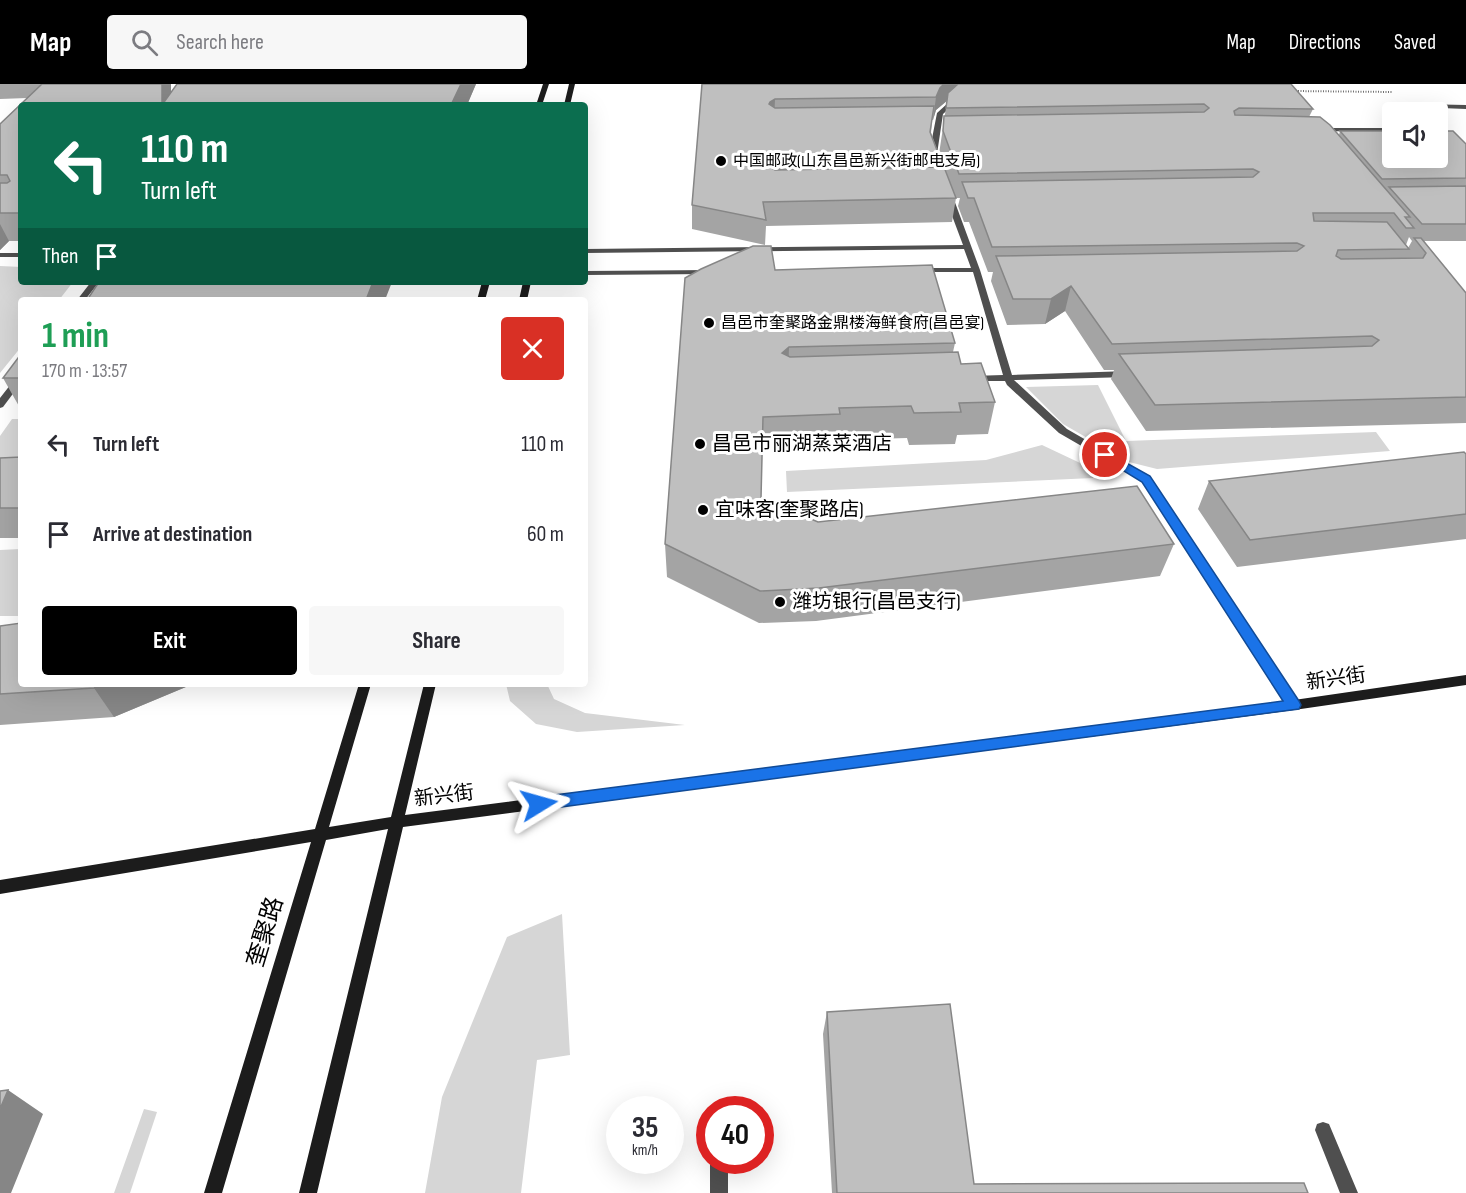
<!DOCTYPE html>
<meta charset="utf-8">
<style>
body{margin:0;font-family:"Sofia Sans Condensed","Noto Sans SC",sans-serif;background:#f7f7f7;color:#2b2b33;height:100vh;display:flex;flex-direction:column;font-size:22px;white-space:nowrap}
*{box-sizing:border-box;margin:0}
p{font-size:20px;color:#7c7c81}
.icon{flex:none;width:33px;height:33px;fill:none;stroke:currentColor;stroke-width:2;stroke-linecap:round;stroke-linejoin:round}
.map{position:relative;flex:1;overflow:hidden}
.sheet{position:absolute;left:18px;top:213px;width:570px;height:390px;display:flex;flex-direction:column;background:#fff;border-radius:6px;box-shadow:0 6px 24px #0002}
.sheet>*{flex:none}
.guide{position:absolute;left:18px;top:18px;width:570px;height:183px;border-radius:6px;box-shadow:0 6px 24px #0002;background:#0b6e4f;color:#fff;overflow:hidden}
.buttons{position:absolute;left:1382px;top:18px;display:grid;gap:12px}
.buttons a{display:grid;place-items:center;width:66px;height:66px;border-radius:6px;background:#fff;box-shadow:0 6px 24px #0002;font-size:30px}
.speed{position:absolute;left:606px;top:1012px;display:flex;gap:12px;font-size:30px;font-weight:700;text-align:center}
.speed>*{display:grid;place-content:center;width:78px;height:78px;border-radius:50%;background:#fff;box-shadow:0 6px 24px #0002;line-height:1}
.speed small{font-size:15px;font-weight:400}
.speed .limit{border:9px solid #d22;background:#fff;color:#111}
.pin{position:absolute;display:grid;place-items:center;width:51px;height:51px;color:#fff;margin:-26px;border:3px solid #fff;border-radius:50%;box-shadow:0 2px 6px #0007}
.me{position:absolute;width:66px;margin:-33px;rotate:82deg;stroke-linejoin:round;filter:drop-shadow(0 0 4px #0008)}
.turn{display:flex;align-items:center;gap:21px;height:126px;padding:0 24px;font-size:27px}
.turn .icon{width:78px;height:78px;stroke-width:2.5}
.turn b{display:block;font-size:42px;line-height:51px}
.then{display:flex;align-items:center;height:57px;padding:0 24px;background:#0003;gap:12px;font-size:22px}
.round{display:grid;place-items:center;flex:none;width:63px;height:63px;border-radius:6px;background:#f7f7f7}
.summary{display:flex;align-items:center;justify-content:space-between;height:102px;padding:0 24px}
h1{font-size:36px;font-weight:700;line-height:45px;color:#1e9e55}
.cta{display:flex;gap:12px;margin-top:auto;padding:12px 24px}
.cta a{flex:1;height:69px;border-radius:6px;background:#000;color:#fff;font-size:24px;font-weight:700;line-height:69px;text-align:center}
.cta a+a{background:#f7f7f7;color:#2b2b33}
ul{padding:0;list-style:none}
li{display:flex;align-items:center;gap:18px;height:90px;padding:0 24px}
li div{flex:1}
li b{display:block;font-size:22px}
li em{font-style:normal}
header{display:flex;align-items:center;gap:36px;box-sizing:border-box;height:84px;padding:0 30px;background:#000;color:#fff}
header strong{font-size:28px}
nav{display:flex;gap:33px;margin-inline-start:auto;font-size:21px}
.search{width:420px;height:54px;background:#f7f7f7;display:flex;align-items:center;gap:15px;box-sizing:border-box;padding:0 21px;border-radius:6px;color:#7c7c81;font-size:22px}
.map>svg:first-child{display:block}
.green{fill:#d6d6d6}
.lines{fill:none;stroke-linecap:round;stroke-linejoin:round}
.path{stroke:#717171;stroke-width:2;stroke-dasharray:1 1.5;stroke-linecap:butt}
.lane{fill:#4f4f4f;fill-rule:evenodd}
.secondary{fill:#1c1c1c;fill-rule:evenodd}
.wall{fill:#a4a4a4;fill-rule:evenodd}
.shaded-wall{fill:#868686}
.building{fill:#bfbfbf;stroke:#868686;stroke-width:1.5}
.route{fill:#1a73e8;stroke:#114b97;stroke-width:1.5}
.poi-dot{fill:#000;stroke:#fff;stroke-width:2}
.labels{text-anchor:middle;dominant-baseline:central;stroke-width:6;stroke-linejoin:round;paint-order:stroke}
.far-poi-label{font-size:16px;fill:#000;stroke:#fff;text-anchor:start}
.poi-label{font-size:20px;fill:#000;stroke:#fff;text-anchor:start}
.street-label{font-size:20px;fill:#000;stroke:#fff}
.near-street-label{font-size:24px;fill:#000;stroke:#fff}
</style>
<header>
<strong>Map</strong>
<div class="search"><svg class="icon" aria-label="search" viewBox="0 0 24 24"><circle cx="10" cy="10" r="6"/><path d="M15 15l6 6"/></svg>Search here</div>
<nav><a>Map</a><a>Directions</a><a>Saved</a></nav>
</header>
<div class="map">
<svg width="1466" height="1109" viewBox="0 0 1466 1109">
<rect width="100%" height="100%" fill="#fff"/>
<path class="green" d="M0 182 21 183V198H73L59 216H21V263L0 289Z
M1098 301 1126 357 1376 348 1390 367 1157 385 1129 378 1063 340 1026 303Z
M12 335H21V373L0 374V352Z
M1042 361 1095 386 1093 394 787 408 786 387 986 376Z
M21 465V532H0V466Z
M506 600H547L554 615 585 629 685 641 577 648 536 640 510 617Z
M562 830 570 971 537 976 521 1109H425L442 1013 507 853Z
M144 1025 157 1028 130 1109H114Z"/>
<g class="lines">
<path class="path" d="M1293 7 1392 8"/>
<path class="lane" d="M960 0H966L965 10 943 30 937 70 939 75 932 77 929 70 937 29 959 9Z
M1418 20 1466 21V25L1416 23V21Z
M1320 44H1392V48L1318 47 1317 46Z
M946 111 953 113 980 186 1012 291 1129 287 1134 290 1129 293 1014 296 1067 345 1150 393 1298 617 1300 621 1298 625H1290L1142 397 1059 349 1007 301 1005 297H969L967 295 972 292 1003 291 973 188H919L915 186 919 184H971L964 165 585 169V165L963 161 945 113Z
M0 169H21V173H0Z
M713 186V190H710L585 191V187Z
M91 198H99L85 216H77Z
M21 290V299L3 323 0 324V314L18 291Z
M1323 1038 1329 1040 1358 1109H1340L1315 1046 1317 1040Z
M710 1077H728V1109H710Z"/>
<path class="secondary" d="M543 0H549L542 21H536Z
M569 0H575L570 21H564Z
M482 198H490L485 216H477Z
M523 198H531L527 216H519Z
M1466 591V601L1294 626 403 743 317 1109H299L388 745 326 756 222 1109H204L311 758 0 810V796L315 745 359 600H371L329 743 391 733 424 600H436L405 731 1294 616Z"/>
</g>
<path class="wall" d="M0 0H171V8L177 0H476L467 21H21V157H9L0 166V40L27 14 0 15Z
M702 0 1313 25 1309 33 1339 51 1340 47 1466 60V157H1424L1466 209V339L1146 347 1111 295 1114 286H1104L1065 227 1045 240 1007 241 991 197 993 188H988L969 138H964L958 122 960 114H956L952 138 766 142 765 161 692 145V121ZM947 17 939 70 947 91 939 83 940 74 931 49 932 36H933L936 26ZM1409 153 1412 157 1408 164 1406 161Z
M775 186 955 259 953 268 961 280 995 318 988 350 957 351 955 360 909 361 907 354 838 356 837 363 762 365 761 414 818 438 1174 460 1160 492 816 537 759 539 667 493 665 460Z
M21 270V324H20L3 294Z
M1466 370V455L1237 483 1198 425 1209 397Z
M21 373V454H0V374Z
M0 542 193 600 114 633 0 641Z
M827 928 974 1100 1308 1109H832L823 950Z"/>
<path class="shaded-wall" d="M162 0H171V21H162Z
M461 0H476L467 21H451Z
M944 0H958L957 8 936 26 933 36 936 13 940 4Z
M775 15 774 38 769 20 770 18Z
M775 78 774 102 768 82Z
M0 140 9 157 0 166Z
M373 198H392L385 216H366Z
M1071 202 1065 227 1045 240 1051 215Z
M789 263 788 295 782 269Z
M105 600H193L114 633 94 604Z
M8 1006 43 1030 11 1109H0V1025Z"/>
<path class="building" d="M42 0H162V21L177 0H461L451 21H21V129H0V99H7L10 97 7 91H0V40Z
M702 0H944L940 4 936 13 775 15 770 18 769 20 775 24 934 22 930 48 940 74 775 78 768 82 775 86 944 83 956 114 763 118 766 136 692 121Z
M958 0H1291L1313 25 1239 24 1234 27 1235 31 1320 33 1330 41 1410 133H1405L1414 144H1406L1394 129H1313L1314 137 1387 138 1409 165 1338 166 1336 172 1341 175 1423 174 1426 169 1414 154H1421L1466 209V313L1155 321 1119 270 1372 262 1379 256 1372 252 1112 260 1071 202 1051 215H1013L996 172 1297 167 1304 162 1297 159 992 163 974 114H968L962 98 1253 93 1259 88 1253 85 959 90 943 47 944 32 1204 28 1209 24 1204 20 946 24 948 9Z
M1340 47H1392V74H1437V47H1453L1466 60V94L1382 95Z
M1466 102V140H1422L1389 103Z
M753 162H771L775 186 932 181 955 259 789 263 782 269 790 273 958 268 961 280 981 279 995 318 959 319 961 328 914 329 911 322 839 324 840 330 763 333 761 414 818 438 1137 402 1174 460 819 504 760 507 665 460 685 194 701 185Z
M99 198H373L366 216H87Z
M21 270V294H3Z
M1464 368 1466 370V430L1250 456 1209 397Z
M21 373V424H0V374Z
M21 539V600H105L94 604 0 610V542Z
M950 920 974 1100 1304 1099 1308 1109H837L827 928Z
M8 1006 0 1025V1007Z"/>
<path class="route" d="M1105 367 1150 392 1299 617 1301 621 1299 625 539 726 533 724 531 720 533 715 539 713 1283 617 1142 398 1101 373 1099 371Z"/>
<g class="poi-dot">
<circle cx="721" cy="77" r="6"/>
<circle cx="709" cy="239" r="6"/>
<circle cx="700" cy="360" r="6"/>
<circle cx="703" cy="426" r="6"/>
<circle cx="780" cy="518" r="6"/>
</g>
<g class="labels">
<g class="far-poi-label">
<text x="733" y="77">中国邮政(山东昌邑新兴街邮电支局)</text>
<text x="721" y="239">昌邑市奎聚路金鼎楼海鲜食府(昌邑宴)</text>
</g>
<g class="poi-label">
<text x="712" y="360">昌邑市丽湖蒸菜酒店</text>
<text x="715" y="426">宜味客(奎聚路店)</text>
<text x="792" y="518">潍坊银行(昌邑支行)</text>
</g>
<g class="street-label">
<text transform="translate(1336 595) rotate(-8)">新兴街</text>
<text transform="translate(444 712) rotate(-7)">新兴街</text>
</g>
<g class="near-street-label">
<text transform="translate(265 848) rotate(-73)">奎聚路</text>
</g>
</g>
</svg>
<div class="buttons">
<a><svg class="icon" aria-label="sound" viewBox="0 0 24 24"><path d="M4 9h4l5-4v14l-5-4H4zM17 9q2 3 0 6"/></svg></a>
</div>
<div class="speed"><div>35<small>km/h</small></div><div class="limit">40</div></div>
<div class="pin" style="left:1105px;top:371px;background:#d93025"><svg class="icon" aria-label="arrive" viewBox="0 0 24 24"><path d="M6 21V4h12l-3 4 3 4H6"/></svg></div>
<svg class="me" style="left:539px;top:720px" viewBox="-20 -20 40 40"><path d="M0-17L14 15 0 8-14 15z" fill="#1a73e8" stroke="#fff" stroke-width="4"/></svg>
<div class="guide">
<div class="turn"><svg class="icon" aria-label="left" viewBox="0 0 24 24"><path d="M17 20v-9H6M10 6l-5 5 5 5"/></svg><div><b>110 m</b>Turn left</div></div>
<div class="then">Then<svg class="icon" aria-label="arrive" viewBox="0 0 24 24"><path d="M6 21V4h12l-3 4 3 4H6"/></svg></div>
</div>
<section class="sheet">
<div class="summary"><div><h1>1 min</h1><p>170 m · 13:57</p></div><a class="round" style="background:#d93025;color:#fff"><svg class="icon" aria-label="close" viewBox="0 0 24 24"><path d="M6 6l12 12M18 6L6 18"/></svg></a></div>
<ul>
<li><svg class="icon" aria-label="left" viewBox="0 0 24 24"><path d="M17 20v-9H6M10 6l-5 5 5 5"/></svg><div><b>Turn left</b></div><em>110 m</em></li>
<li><svg class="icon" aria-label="arrive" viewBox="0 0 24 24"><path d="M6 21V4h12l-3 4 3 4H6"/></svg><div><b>Arrive at destination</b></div><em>60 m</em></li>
</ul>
<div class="cta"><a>Exit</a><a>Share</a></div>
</section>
</div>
